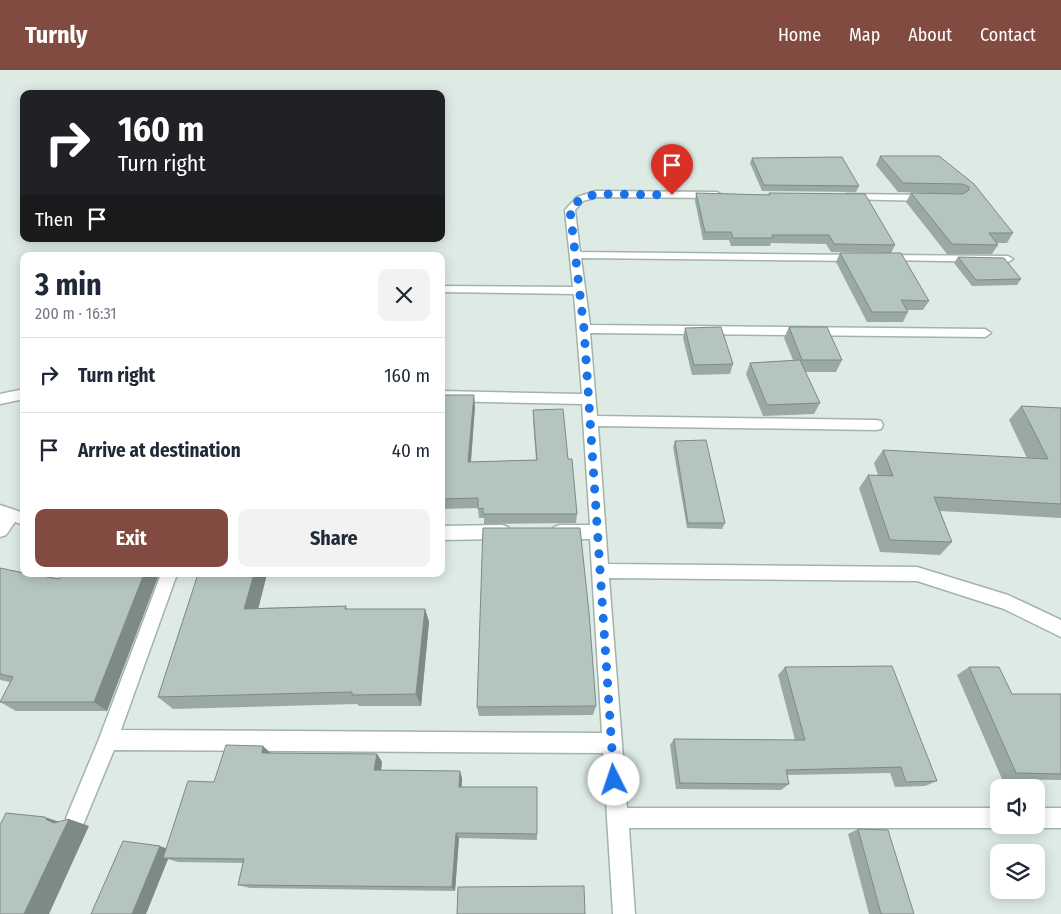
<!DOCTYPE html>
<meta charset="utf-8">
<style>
body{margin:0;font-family:"Fira Sans Condensed",sans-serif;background:#f2f2f3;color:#1f2937;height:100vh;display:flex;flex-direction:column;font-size:19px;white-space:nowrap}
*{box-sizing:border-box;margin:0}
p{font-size:16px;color:#747a83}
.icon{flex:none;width:28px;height:28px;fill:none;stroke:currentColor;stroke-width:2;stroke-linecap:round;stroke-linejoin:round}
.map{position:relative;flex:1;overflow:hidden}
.panel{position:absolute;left:20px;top:182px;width:425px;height:325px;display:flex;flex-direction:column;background:#fff;border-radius:10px;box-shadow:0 2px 12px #0003}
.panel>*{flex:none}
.top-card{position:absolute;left:20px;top:20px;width:425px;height:152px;border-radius:10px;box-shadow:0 2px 12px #0003;background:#202124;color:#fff;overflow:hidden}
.controls{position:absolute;left:990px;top:709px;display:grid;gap:10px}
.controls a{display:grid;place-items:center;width:55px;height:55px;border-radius:10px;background:#fff;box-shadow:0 2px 12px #0003;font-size:25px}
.pin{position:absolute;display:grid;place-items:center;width:42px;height:42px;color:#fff;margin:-51px -21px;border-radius:50% 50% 50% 0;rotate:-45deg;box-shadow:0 0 5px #0007}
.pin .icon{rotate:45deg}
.me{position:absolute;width:55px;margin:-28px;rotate:356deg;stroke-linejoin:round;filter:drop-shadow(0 0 4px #0008)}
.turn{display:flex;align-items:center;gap:18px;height:105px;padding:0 15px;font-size:22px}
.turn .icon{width:65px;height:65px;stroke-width:2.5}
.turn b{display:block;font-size:35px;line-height:42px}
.then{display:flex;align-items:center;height:48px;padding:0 15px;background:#0003;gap:10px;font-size:19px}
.round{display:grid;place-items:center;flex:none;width:52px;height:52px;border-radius:10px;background:#f2f2f3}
.summary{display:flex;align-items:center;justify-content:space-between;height:85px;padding:0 15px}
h1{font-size:30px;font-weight:700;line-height:38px}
.action{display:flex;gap:10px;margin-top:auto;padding:10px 15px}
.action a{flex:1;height:58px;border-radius:10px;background:#814b41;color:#fff;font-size:20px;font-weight:700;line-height:58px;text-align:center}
.action a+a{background:#f2f2f3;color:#1f2937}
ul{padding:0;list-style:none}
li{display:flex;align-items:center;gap:15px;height:75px;padding:0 15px;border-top:1px solid #e0e1e3}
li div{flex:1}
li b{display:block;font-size:19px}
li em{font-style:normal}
header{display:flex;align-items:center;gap:30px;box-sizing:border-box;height:70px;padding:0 25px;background:#814b41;color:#fff}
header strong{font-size:24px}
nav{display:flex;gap:28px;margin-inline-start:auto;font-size:18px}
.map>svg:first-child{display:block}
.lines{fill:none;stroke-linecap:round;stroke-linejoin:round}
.minor-casing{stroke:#a1b3ac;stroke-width:3}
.minor{fill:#fff;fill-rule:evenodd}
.wall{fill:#9aa9a3}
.shaded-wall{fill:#7d8a85}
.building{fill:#b3c5be;stroke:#7d8a85}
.route{stroke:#1a73e8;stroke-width:9;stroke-dasharray:0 16.2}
</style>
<header>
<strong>Turnly</strong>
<nav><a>Home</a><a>Map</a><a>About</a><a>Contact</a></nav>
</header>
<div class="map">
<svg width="1061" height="844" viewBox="0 0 1061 844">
<rect width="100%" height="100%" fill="#deebe5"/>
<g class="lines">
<defs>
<path id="minor" d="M596 121 717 122 722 125 717 128 597 127 583 131 575 140 580 182 858 185 863 188 858 191 581 188 590 255 985 259 991 263 985 267 590 263 597 346 876 350 881 351 883 355 881 359 876 360 598 356 608 494 917 497 1008 525 1061 550V567L1004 539 917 511 609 508 627 738H999V755H1006L999 758H629L635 844H613L603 683 114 680 83 755 76 758 69 755 66 748 99 669 161 504H177L121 660 602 663 590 469H560L554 467 552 462 554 457 560 455H590L582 334 441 331V321L582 324 574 224 441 222V216L573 217 565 140 577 127Z
M847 124 929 125 934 128 929 131 844 129V125Z
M884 185 1008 186 1013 189 1008 192 880 190 879 188Z
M24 319V329L0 334V324Z
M0 435 24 443V455L15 452 6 465 0 467Z
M502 455 508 457 510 462 508 467 502 469 441 470V456Z
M1036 738H1061V758H1036L1029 755H1036Z"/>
</defs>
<use href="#minor" class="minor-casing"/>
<use href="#minor" class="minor"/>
</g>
<path class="wall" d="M880 86H939L1013 163 1007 173H997L998 175 992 184H947L906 132 911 123 959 124 898 122 876 95Z
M752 88 859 116 856 122 762 121 750 93Z
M696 123 768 125 769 123 895 175 891 183 831 182 826 174 771 173 770 176H731L729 170H703L695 131Z
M840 183 929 231 923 240H907L908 242 903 252H867L836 192Z
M958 187 1021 209 1017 215 972 216 954 193Z
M789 257 842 290 836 302H805L820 333 814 344 763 346 746 304 750 293 793 290 784 268Z
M685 258 733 294 730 304 692 305 683 268Z
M441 325 475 336 471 392 536 390 533 350V340L568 389 577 444 576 453 484 454V448H479L478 438 441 439V405L442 389H441Z
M1021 336 1061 338V448L940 441 952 472 940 485 880 482 859 418 868 405H878L874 393 883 380 1027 388 1009 350Z
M675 371 725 453 722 459 687 458 673 377Z
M0 498 59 509 62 504H159L107 641H16L0 632 10 612 0 610Z
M198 504H267L258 538 346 536 347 539H425L429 552 421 636H359L357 634 173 639 158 627Z
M785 597 937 711 925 716 895 717 890 703 787 705 789 714 781 720 676 719 670 675 674 669 795 670 778 605Z
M969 597 1012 624H1061V710L1002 709 957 605Z
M596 636 593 645 479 646 477 637Z
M272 683 377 684 382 692 381 700 462 708V717L537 764V770L459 768 455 821 250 818 238 815 243 793 178 792 168 789 146 844 166 778 214 712Z
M858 759 914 844H869L848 764Z"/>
<path class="shaded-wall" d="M474 325 475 336 470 402 468 392Z
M144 504H159L107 641 94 632Z
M254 504H267L255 552 244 539Z
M425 539 429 552 421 636 416 624Z
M263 676 273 685 262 683Z
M377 684 382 692 380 707 374 700Z
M460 701 462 708 461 724 459 717Z
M45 747 66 754 69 749 89 756 49 844H24L54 753 47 750Z
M456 763 459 768 455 821 452 817Z
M160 776 171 780 163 788 168 789 146 844H132Z"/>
<path class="building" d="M880 86H939L974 114 1013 163H989L998 175 952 174 911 123 963 124 969 120V117L963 114 903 113Z
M842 87 859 116 764 115 752 88Z
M696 123 770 125 769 123 865 124 895 175 834 174 829 165H772L773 168H733L731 162H705Z
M840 183H901L929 231 901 230 908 242H872Z
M958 187 1004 188 1021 209 976 210Z
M721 257 733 294 694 295 685 258Z
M789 257H827L842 290H802Z
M800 290 820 333 767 335 750 293Z
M441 325H474L468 392 537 390 533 340 563 339 568 389H572L577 444H483V438L478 439V428L441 429V405L443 379H441Z
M1021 336 1061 338V434L934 427 952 472 890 470 868 405 893 406 883 380 1048 389Z
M706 370 725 453H688L675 371Z
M483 458H580L589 542 596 636 477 637Z
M0 498 24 503V504H29L59 509 62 504H144L94 632H0L13 607 0 604Z
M198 504H254L244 539 346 536 345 539H425L416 624 352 625V622L158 627Z
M892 596 937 711 906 712 901 697 786 700 789 714 680 713 674 669 805 670 785 597Z
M969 597H999L1012 624H1061V704L1016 703Z
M226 675 263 676 262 683 377 684 374 700 460 701 459 717H537V764L456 763 452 817 238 815 244 789 163 788 188 711 214 712Z
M6 743 45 747 47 750 54 753 69 749 24 844H0V755Z
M858 759 888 760 914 844H881Z
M123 771 160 776 132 844H91Z
M584 816 585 844H457L458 817Z"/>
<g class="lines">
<path class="route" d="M614 710 584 259 570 140 580 129 596 124 672 125"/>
</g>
</svg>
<div class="controls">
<a><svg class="icon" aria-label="sound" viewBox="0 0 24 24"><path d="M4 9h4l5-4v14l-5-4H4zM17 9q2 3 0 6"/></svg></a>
<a><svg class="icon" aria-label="layers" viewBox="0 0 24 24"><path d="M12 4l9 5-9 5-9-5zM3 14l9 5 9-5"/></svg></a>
</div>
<div class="pin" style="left:672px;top:125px;background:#d93025"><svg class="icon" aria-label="arrive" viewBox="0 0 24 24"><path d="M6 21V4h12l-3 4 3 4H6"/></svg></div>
<svg class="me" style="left:614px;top:710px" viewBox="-20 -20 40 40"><circle r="19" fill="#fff"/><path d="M0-13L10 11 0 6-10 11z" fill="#1a73e8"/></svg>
<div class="top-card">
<div class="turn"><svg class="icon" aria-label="right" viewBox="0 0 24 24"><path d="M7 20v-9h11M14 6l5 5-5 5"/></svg><div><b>160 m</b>Turn right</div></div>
<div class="then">Then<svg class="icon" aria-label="arrive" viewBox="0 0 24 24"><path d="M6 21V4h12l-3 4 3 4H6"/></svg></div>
</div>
<section class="panel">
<div class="summary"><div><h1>3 min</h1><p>200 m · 16:31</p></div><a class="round"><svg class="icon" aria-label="close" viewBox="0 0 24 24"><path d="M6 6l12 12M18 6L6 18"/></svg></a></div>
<ul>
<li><svg class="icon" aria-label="right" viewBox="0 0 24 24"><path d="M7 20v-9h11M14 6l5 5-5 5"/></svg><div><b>Turn right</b></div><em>160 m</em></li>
<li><svg class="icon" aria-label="arrive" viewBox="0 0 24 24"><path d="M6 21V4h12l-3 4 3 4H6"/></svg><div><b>Arrive at destination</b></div><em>40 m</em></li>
</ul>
<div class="action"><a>Exit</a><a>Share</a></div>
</section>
</div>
